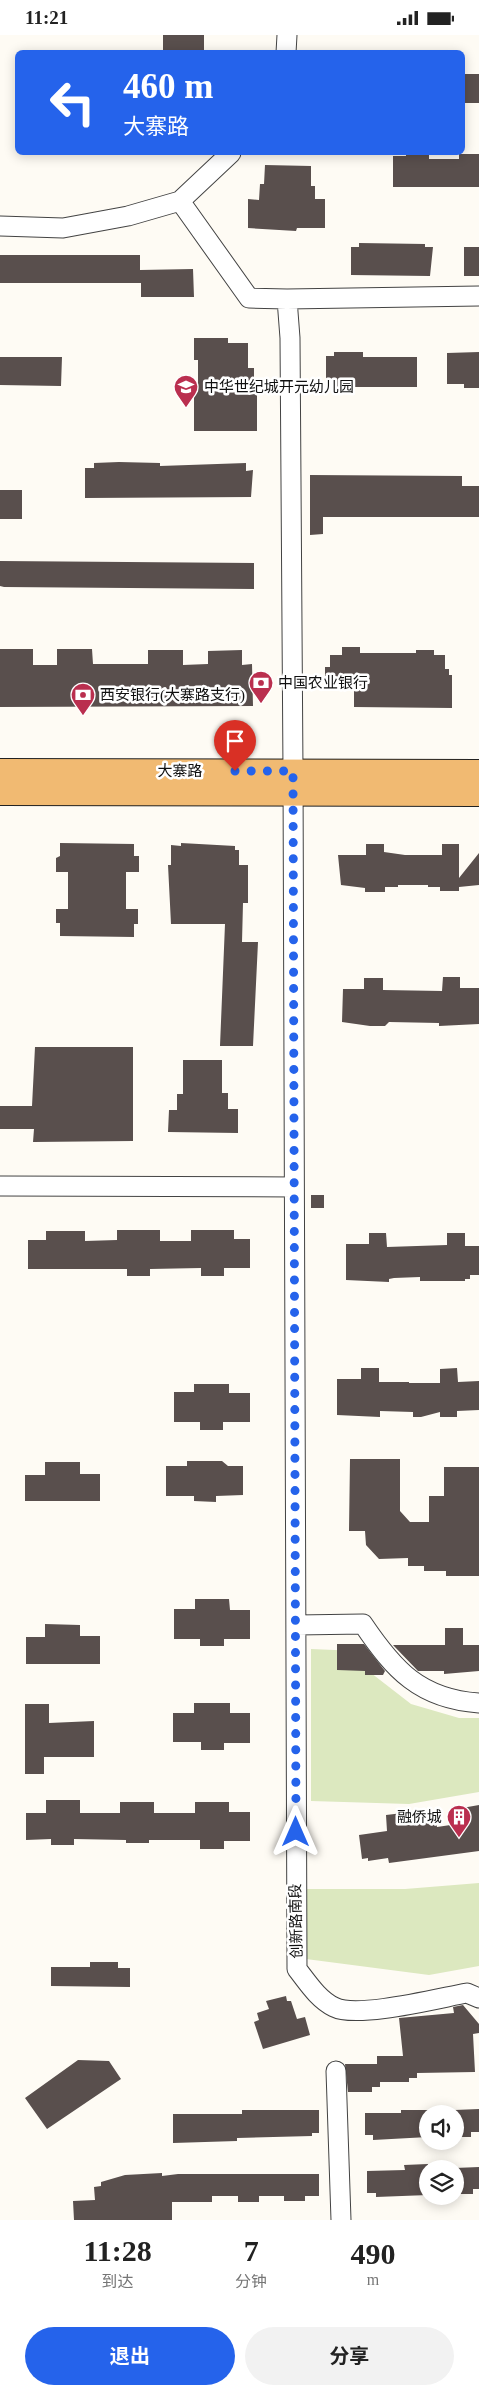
<!DOCTYPE html>
<html lang="zh">
<meta charset="utf-8">
<style>
body{margin:0;font-family:"Times New Roman","Noto Sans SC",serif;background:#f2f2f2;color:#222;height:100vh;display:flex;flex-direction:column;font-size:19px;white-space:nowrap}
*{box-sizing:border-box;margin:0}
p{font-size:16px;color:#767676}
.icon{flex:none;width:28px;height:28px;fill:none;stroke:currentColor;stroke-width:2;stroke-linecap:round;stroke-linejoin:round}
.map{position:relative;height:2185px;overflow:hidden}
.panel{display:flex;flex-direction:column;background:#fff;flex:1}
.panel>*{flex:none}
.guide{position:absolute;left:15px;top:15px;width:450px;height:105px;border-radius:8px;box-shadow:0 2px 12px #0003;background:#2563eb;color:#fff;overflow:hidden}
.tools{position:absolute;left:419px;top:2070px;display:grid;gap:10px}
.tools a{display:grid;place-items:center;width:45px;height:45px;border-radius:50%;background:#fff;box-shadow:0 2px 12px #0003;font-size:25px}
.pin{position:absolute;display:grid;place-items:center;width:42px;height:42px;color:#fff;margin:-51px -21px;border-radius:50% 50% 50% 0;rotate:-45deg;box-shadow:0 0 5px #0007}
.pin .icon{rotate:45deg}
.me{position:absolute;width:55px;margin:-28px;rotate:0deg;stroke-linejoin:round;filter:drop-shadow(0 0 4px #0008)}
.turn{display:flex;align-items:center;gap:18px;height:105px;padding:0 25px;font-size:22px}
.turn .icon{width:65px;height:65px;stroke-width:2.5}
.turn b{display:block;font-size:35px;line-height:42px}
.eta{display:flex;justify-content:space-evenly;align-items:center;height:85px;text-align:center}
.eta b{font-size:30px;font-weight:700;line-height:35px}
.button{display:flex;gap:10px;margin-top:auto;padding:10px 25px}
.button a{flex:1;height:58px;border-radius:30px;background:#2563eb;color:#fff;font-size:20px;font-weight:700;line-height:58px;text-align:center}
.button a+a{background:#f2f2f2;color:#222}
.status{display:flex;justify-content:space-between;align-items:center;height:35px;padding:0 25px;background:#fff;direction:ltr}
.status svg{height:14px;fill:currentColor}
.map>svg:first-child{display:block}
.green{fill:#dce8bf}
.building{fill:#594f4d}
.lines{fill:none;stroke-linecap:round;stroke-linejoin:round}
.minor-casing{stroke:#434343;stroke-width:21}
.major-casing{stroke:#212121;stroke-width:26}
.minor{stroke:#fff;stroke-width:19}
.major{stroke:#f1ba72;stroke-width:24}
.route{stroke:#2563eb;stroke-width:9;stroke-dasharray:0 16.2}
.labels{text-anchor:middle;dominant-baseline:central;stroke-width:5;stroke-linejoin:round;paint-order:stroke}
.poi-label{font-size:15px;fill:#101010;stroke:#fff;text-anchor:start}
.street-label{font-size:15px;fill:#101010;stroke:#fff}
</style>
<div class="status"><b>11:21</b><svg viewBox="0 0 49 12"><path d="M0 12V9h3v3zM5 12V6h3v6zM10 12V3h3v9zM15 12V0h3v12zM26 1h20v11H26zM47 4h2v5h-2z"/></svg></div>
<div class="map">
<svg width="479" height="2185" viewBox="0 0 479 2185">
<rect width="100%" height="100%" fill="#fefbf4"/>
<path class="green" d="M311 1614 358 1616 371 1638 411 1669 459 1683H479V1757L409 1769 311 1766Z
M479 1848V1931L429 1940 306 1924V1854H405Z"/>
<path class="building" d="M163 0H204V18H163Z
M462 39H479V68H462Z
M406 119H429V124H459V119H479V152H393V121H406Z
M265 130 311 131V151H315V164H325V193H297L296 196 248 193V164L259 165 260 149H264Z
M359 208 425 209V212H433L430 241 351 240V212H359Z
M464 212H479V241H464Z
M0 220H140V235L193 234 194 262H141V248H0Z
M194 303H228V308H248V333H254V357H257V396H194V357H198V325H194Z
M334 317H363V322H417V352H326V321H334Z
M479 317V353H464V349H447V318Z
M0 322H62L61 351 0 350Z
M119 427 160 428V431L246 428V436L253 435 251 462 85 463V433H94V428Z
M310 440 462 441V451H479V482H323V499L310 500Z
M0 455H22V484H0Z
M0 526 254 528V554L4 552 0 551Z
M342 612H360V618H416V615H434V620H445V634H449V640H452V673L354 672V654H328V649H325V632H330V620H342Z
M0 614H33V630H57V614H92L93 629H148V615H183V630L208 629V616L242 615V630L252 629 253 671 0 672Z
M60 808 134 809V821H139V837H126V874H138V889H134V902L60 901V888H56V874H68V837H56V823L60 821Z
M181 808 235 811V815H239V830H248V868H243L242 907H258L253 1011H220L225 889H171L168 830H171V810L181 811Z
M366 809H384V817L405 820H442V809H459V843L479 818V850L459 852V856H440V852H428V850H398V852H385V857H365V853L341 850 338 820H366Z
M443 942H460V953H479V989L439 991V988L389 987 385 991H370L342 987 343 954H364V943H383V955L442 956Z
M35 1012H133V1106L33 1107 34 1094H0V1071H32Z
M183 1025H222V1058H228V1074H238V1098L168 1097 169 1075H177V1059H183Z
M311 1160H324V1173H311Z
M117 1195H160V1206H191V1195H234V1204H250V1233H224V1241H201V1233L150 1234V1241H127V1234H28V1205H46V1196H85V1206L117 1205Z
M369 1198H386L387 1212 447 1210V1198H465V1211H479V1240H470V1244H465V1246H420V1242L394 1243 389 1244V1247L346 1245V1209H369Z
M361 1333H379V1347H409V1348H440V1334L457 1333 458 1347 479 1346V1375L457 1376V1382H440V1377L421 1382H413V1377L380 1376V1382L337 1380V1344H361Z
M194 1349H229V1358H250V1387H223V1395H200V1387H174V1357H194Z
M350 1424H400V1476L410 1487H429V1461H444V1432H479V1541H446V1536H424V1531H408V1523L379 1524 366 1510 365 1496H349Z
M187 1426H222L228 1431H243V1460L216 1461V1467L194 1466V1461H166V1431H187Z
M45 1427H80V1439H100V1466H25V1440H45Z
M195 1564H229L230 1575H250V1604H224V1611H200V1604H174V1574H195Z
M45 1589 80 1590V1601H100V1629H26V1602H45Z
M445 1593H463V1610H479V1636L444 1639V1636H418L393 1610H445Z
M337 1609H364L385 1636 383 1640H365V1636L337 1635Z
M194 1668H230V1678H250V1708H224V1715H201V1707H173V1678H194Z
M25 1669H49V1688L94 1686V1722H44V1739H25Z
M46 1765H80V1778H120V1767H154V1778H195V1767H229V1777H250V1806H224V1814H200V1805H149V1808H126V1805L74 1804V1810H51V1804L26 1805V1778H46Z
M479 1770V1816L389 1828 388 1823 368 1826V1823L362 1824 359 1800 387 1796 386 1780 403 1778 405 1789 436 1785 437 1792 464 1788 462 1773Z
M90 1927H118V1933H130V1952L51 1951V1932H90Z
M286 1961 287 1966H291L297 1984 305 1982 310 2000 263 2014 254 1987 259 1985 257 1978 269 1974 266 1966Z
M463 1970 479 1989V1998L473 1999 475 2037 417 2038V2043H409V2047H380V2052H372V2057H348L345 2029H377V2021H403L399 1983 454 1978 453 1972Z
M78 2025 109 2026 121 2044 47 2094 25 2063Z
M479 2074V2097H471V2102H455V2075Z
M242 2075H319V2098H312V2101L237 2103V2106L173 2108V2079H242Z
M401 2075H428V2102L373 2105V2100H365V2078H401Z
M428 2129V2160L376 2162V2158H367V2136L405 2135 404 2130Z
M479 2132V2154H473V2159H455V2133Z
M162 2138V2141L178 2139H319V2161H305V2166H284V2161H259V2167H238V2161H212V2167H172V2185H74L73 2166 95 2165 94 2152 101 2151V2147L125 2140Z"/>
<g class="lines">
<defs>
<path id="minor" d="M286 18 287 0
M180 166 249 263 287 264 479 261
M0 191 63 193 128 181 180 166 231 118
M287 264 290 303 293 736 297 1934C308 1948 318 1964 334 1972 357 1984 439 1963 467 1958L479 1963
M0 1151 294 1152
M297 1590 363 1589C394 1635 420 1664 479 1668
M336 2036 341 2185"/>
<path id="major" d="M0 736 479 737
M0 758 479 759"/>
</defs>
<use href="#minor" class="minor-casing"/>
<use href="#major" class="major-casing"/>
<use href="#minor" class="minor"/>
<use href="#major" class="major"/>
</g>
<g class="lines">
<path class="route" d="M235 736H293L296 1797"/>
</g>
<defs>
<symbol id="school-pin" viewBox="-11 -11 22 30"><path d="M0 17L-7.5 6A9.5 9.5 0 1 1 7.5 6Z" fill="#ba2f4f" stroke="#fff"/><path d="M0-5L7-2L0 1L-7-2ZM-4 1L0 2.5L4 1V4Q0 6-4 4Z" fill="#fff"/></symbol>
<symbol id="bank-pin" viewBox="-11 -11 22 30"><path d="M0 17L-7.5 6A9.5 9.5 0 1 1 7.5 6Z" fill="#ba2f4f" stroke="#fff"/><path d="M-6-4H6V4H-6ZM0-2.3a2.3 2.3 0 1 0 0 4.6a2.3 2.3 0 1 0 0-4.6Z" fill="#fff"/></symbol>
<symbol id="building-pin" viewBox="-11 -11 22 30"><path d="M0 17L-7.5 6A9.5 9.5 0 1 1 7.5 6Z" fill="#ba2f4f" stroke="#fff"/><path d="M-4-6H4V6H1V3H-1V6H-4ZM-2.5-4.3h1.7v1.8h-1.7ZM.8-4.3h1.7v1.8H.8ZM-2.5-1h1.7V.8h-1.7ZM.8-1h1.7V.8H.8Z" fill="#fff"/></symbol>
</defs>
<g fill-rule="evenodd">
<use href="#school-pin" x="172" y="338" width="28" height="38"/>
<use href="#bank-pin" x="247" y="634" width="28" height="38"/>
<use href="#bank-pin" x="69" y="646" width="28" height="38"/>
<use href="#building-pin" x="445" y="1768" width="28" height="38"/>
</g>
<g class="labels">
<g class="poi-label">
<text x="204" y="352">中华世纪城开元幼儿园</text>
<text x="278" y="648">中国农业银行</text>
<text x="100" y="660">西安银行(大寨路支行)</text>
<text x="442" y="1782" text-anchor="end">融侨城</text>
</g>
<g class="street-label">
<text x="180" y="736">大寨路</text>
<text transform="translate(296 1886) rotate(-91)">创新路南段</text>
</g>
</g>
</svg>
<div class="tools">
<a><svg class="icon" aria-label="sound" viewBox="0 0 24 24"><path d="M4 9h4l5-4v14l-5-4H4zM17 9q2 3 0 6"/></svg></a>
<a><svg class="icon" aria-label="layers" viewBox="0 0 24 24"><path d="M12 4l9 5-9 5-9-5zM3 14l9 5 9-5"/></svg></a>
</div>
<div class="pin" style="left:235px;top:736px;background:#d93025"><svg class="icon" aria-label="arrive" viewBox="0 0 24 24"><path d="M6 21V4h12l-3 4 3 4H6"/></svg></div>
<svg class="me" style="left:296px;top:1797px" viewBox="-20 -20 40 40"><path d="M0-17L14 15 0 8-14 15z" fill="#2563eb" stroke="#fff" stroke-width="4"/></svg>
<div class="guide">
<div class="turn"><svg class="icon" aria-label="left" viewBox="0 0 24 24"><path d="M17 20v-9H6M10 6l-5 5 5 5"/></svg><div><b>460 m</b>大寨路</div></div>
</div>
</div>
<section class="panel">
<div class="eta">
<div><b>11:28</b><p>到达</p></div>
<div><b>7</b><p>分钟</p></div>
<div><b>490</b><p>m</p></div>
</div>
<div class="button"><a>退出</a><a>分享</a></div>
</section>
